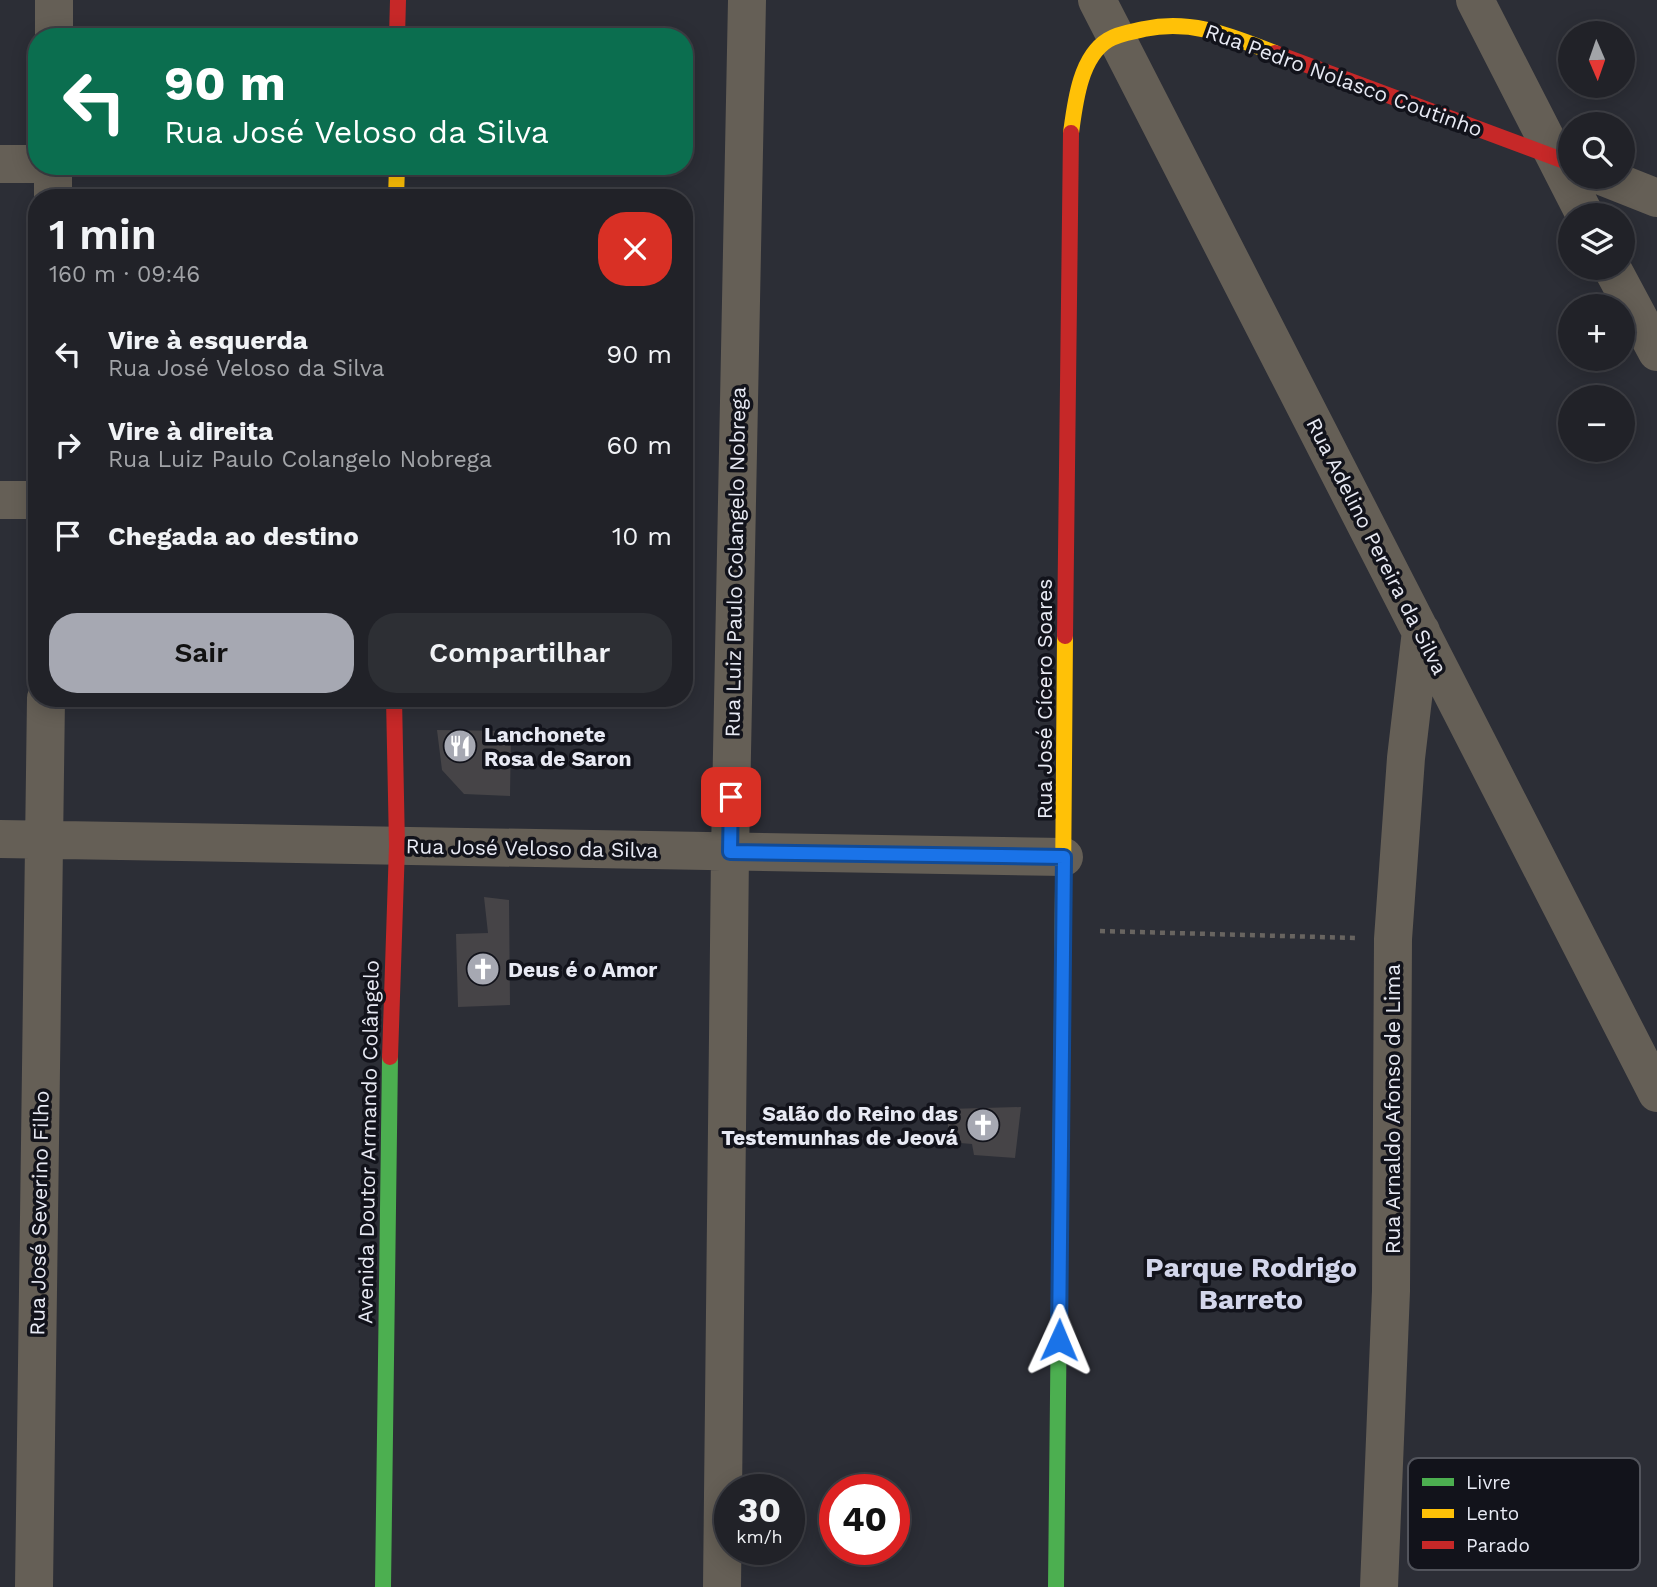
<!DOCTYPE html>
<html lang="pt">
<meta charset="utf-8">
<style>
body{margin:0;font-family:"Work Sans",sans-serif;background:#2d2f34;color:#f1f3f6;height:100vh;display:flex;flex-direction:column;font-size:26px;white-space:nowrap}
*{box-sizing:border-box;margin:0}
p{font-size:23px;color:#a2a4a8}
.icon{flex:none;width:38px;height:38px;fill:none;stroke:currentColor;stroke-width:2;stroke-linecap:round;stroke-linejoin:round}
.map{position:relative;flex:1;overflow:hidden}
.panel{position:absolute;left:28px;top:189px;width:665px;height:518px;display:flex;flex-direction:column;background:#212228;border-radius:28px;box-shadow:0 4px 18px #0003,0 0 0 2px #3e3f45}
.panel>*{flex:none}
.hud{position:absolute;left:28px;top:28px;width:665px;height:147px;border-radius:28px;box-shadow:0 4px 18px #0003,0 0 0 2px #3e3f45;background:#0b6e4f;color:#fff;overflow:hidden}
.needle{width:46px;rotate:178deg}
.tools{position:absolute;left:1558px;top:21px;display:grid;gap:14px}
.tools a{display:grid;place-items:center;width:77px;height:77px;border-radius:50%;background:#212228;box-shadow:0 4px 18px #0003,0 0 0 2px #3e3f45;font-size:35px}
.speed{position:absolute;left:714px;top:1474px;display:flex;gap:14px;font-size:35px;font-weight:700;text-align:center}
.speed>*{display:grid;place-content:center;width:91px;height:91px;border-radius:50%;background:#212228;box-shadow:0 4px 18px #0003,0 0 0 2px #3e3f45;line-height:1}
.speed small{font-size:18px;font-weight:400}
.speed .limit{border:10px solid #d22;background:#fff;color:#111}
.pin{position:absolute;display:grid;place-items:center;width:60px;height:60px;color:#fff;margin:-30px;border-radius:14px;box-shadow:0 4px 10px #0006}
.me{position:absolute;width:77px;margin:-38px;rotate:1deg;stroke-linejoin:round;filter:drop-shadow(0 0 5px #0008)}
.turn{display:flex;align-items:center;gap:24px;height:147px;padding:0 21px;font-size:32px}
.turn .icon{width:91px;height:91px;stroke-width:2.5}
.turn b{display:block;font-size:49px;line-height:60px}
.round{display:grid;place-items:center;flex:none;width:74px;height:74px;border-radius:28px;background:#2d2f34}
.summary{display:flex;align-items:center;justify-content:space-between;height:119px;padding:0 21px}
h1{font-size:42px;font-weight:600;line-height:52px}
.action{display:flex;gap:14px;margin-top:auto;padding:14px 21px}
.action a{flex:1;height:80px;border-radius:28px;background:#a6a8b2;color:#111;font-size:28px;font-weight:600;line-height:80px;text-align:center}
.action a+a{background:#2d2f34;color:#f1f3f6}
ul{padding:0;list-style:none}
li{display:flex;align-items:center;gap:21px;height:91px;padding:0 21px}
li div{flex:1}
li b{display:block;font-size:26px}
li em{font-style:normal}
.map>svg:first-child{display:block}
.building{fill:#464447}
.lines{fill:none;stroke-linecap:round;stroke-linejoin:round}
.path{stroke:#686460;stroke-width:4.5;stroke-dasharray:5 5;stroke-linecap:butt}
.street{stroke:#655f56;stroke-width:38}
.fast{stroke:#4caf50;stroke-width:16}
.slow{stroke:#ffc107;stroke-width:16}
.jam{stroke:#c62828;stroke-width:16}
.route-casing{stroke:#114b97;stroke-width:18}
.route{stroke:#1a73e8;stroke-width:12}
.labels{text-anchor:middle;dominant-baseline:central;stroke-width:7;stroke-linejoin:round;paint-order:stroke}
.street-label{font-size:21px;fill:#e8eaf4;stroke:#12131b}
.poi-label{font-size:21px;font-weight:bold;fill:#e8eaf4;stroke:#12131b;text-anchor:start}
.district-label{font-size:28px;font-weight:bold;fill:#d3d6eb;stroke:#12131b}
.key{fill:#12131b;stroke:#52545c;stroke-width:2}
.key-label{font-size:19px;fill:#e8eaf4}
</style>
<div class="map">
<svg width="1657" height="1587" viewBox="0 0 1657 1587">
<rect width="100%" height="100%" fill="#2c2e36"/>
<path class="building" d="M437 730 511 731 510 796 464 794 442 770Z
M484 897 509 900 510 1005 458 1007 456 934 488 933Z
M1021 1107 1015 1158 974 1155 972 1144 948 1142V1109Z"/>
<g class="lines">
<path class="path" d="M1100 931 1357 938"/>
<path class="street" d="M1097 0 1657 1093
M1475 0 1585 215
M54 37V0
M0 164H37
M1604 177 1657 198
M53 198V166
M1612 268 1657 352
M0 500H37
M0 839 1064 857
M34 1587 46 698
M722 1587 730 853 747 0
M1379 1587 1391 1291 1393 939 1406 758 1421 631"/>
<path class="fast" d="M383 1587 390 1057
M1056 1587 1062 1015"/>
<path class="slow" d="M1071 133C1075 103 1080 57 1108 40 1119 33 1132 32 1144 29 1193 19 1230 36 1275 53
M396 198 397 166
M1062 1015 1065 636"/>
<path class="jam" d="M397 37 398 0
M1275 53 1570 163
M1065 636 1071 133
M390 1057 397 846 394 698"/>
</g>
<g class="lines">
<defs>
<path id="route" d="M731 797 730 852 1064 857 1059 1340"/>
</defs>
<use href="#route" class="route-casing"/>
<use href="#route" class="route"/>
</g>
<defs>
<symbol id="restaurant-disc" viewBox="-11 -11 22 22"><circle r="9.5" fill="#a6a8b2" stroke="#12131b"/><path d="M-5-6h1v4h1v-4h1v4h1v-4h1v5L-1.5 .5V6h-2V.5L-5-1ZM5-6V6H3V1.5H1.5Q1.5-4 5-6Z" fill="#fff"/></symbol>
<symbol id="church-disc" viewBox="-11 -11 22 22"><circle r="9.5" fill="#a6a8b2" stroke="#12131b"/><path d="M-1.2-6h2.4v3.5h3.3v2.4h-3.3V6h-2.4V-.1h-3.3v-2.4h3.3Z" fill="#fff"/></symbol>
</defs>
<g fill-rule="evenodd">
<use href="#restaurant-disc" x="441" y="727" width="38" height="38"/>
<use href="#church-disc" x="464" y="950" width="38" height="38"/>
<use href="#church-disc" x="964" y="1106" width="38" height="38"/>
</g>
<g class="labels">
<g class="street-label">
<text transform="translate(1344 80) rotate(20)">Rua Pedro Nolasco Coutinho</text>
<text transform="translate(1377 546) rotate(63)">Rua Adelino Pereira da Silva</text>
<text transform="translate(735 562) rotate(-89)">Rua Luiz Paulo Colangelo Nobrega</text>
<text transform="translate(1044 699) rotate(-90)">Rua José Cícero Soares</text>
<text transform="translate(532 848) rotate(1)">Rua José Veloso da Silva</text>
<text transform="translate(1392 1109) rotate(-90)">Rua Arnaldo Afonso de Lima</text>
<text transform="translate(368 1142) rotate(-89)">Avenida Doutor Armando Colângelo</text>
<text transform="translate(39 1213) rotate(-89)">Rua José Severino Filho</text>
</g>
<g class="poi-label">
<text x="484" y="734">Lanchonete<tspan x="484" dy="24">Rosa de Saron</tspan></text>
<text x="508" y="969">Deus é o Amor</text>
<text x="958" y="1113" text-anchor="end">Salão do Reino das<tspan x="958" dy="24">Testemunhas de Jeová</tspan></text>
</g>
<g class="district-label">
<text x="1251" y="1267">Parque Rodrigo<tspan x="1251" dy="32">Barreto</tspan></text>
</g>
</g>
<rect x="1408" y="1458" width="232" height="112" rx="10" class="key"/>
<rect x="1422" y="1478" width="32" height="8" fill="#4caf50"/>
<rect x="1422" y="1509" width="32" height="9" fill="#ffc107"/>
<rect x="1422" y="1541" width="32" height="8" fill="#c62828"/>
<g class="key-label">
<text x="1466" y="1489">Livre</text>
<text x="1466" y="1520">Lento</text>
<text x="1466" y="1552">Parado</text>
</g>
</svg>
<div class="tools">
<a><svg class="needle" viewBox="-14 -14 28 28"><path d="M0-13l5 13h-10z" fill="#e53935"/><path d="M0 13l5-13h-10z" fill="#a2a4a8"/></svg></a>
<a><svg class="icon" aria-label="search" viewBox="0 0 24 24"><circle cx="10" cy="10" r="6"/><path d="M15 15l6 6"/></svg></a>
<a><svg class="icon" aria-label="layers" viewBox="0 0 24 24"><path d="M12 4l9 5-9 5-9-5zM3 14l9 5 9-5"/></svg></a>
<a>+</a>
<a>−</a>
</div>
<div class="speed"><div>30<small>km/h</small></div><div class="limit">40</div></div>
<div class="pin" style="left:731px;top:797px;background:#d93025"><svg class="icon" aria-label="arrive" viewBox="0 0 24 24"><path d="M6 21V4h12l-3 4 3 4H6"/></svg></div>
<svg class="me" style="left:1059px;top:1340px" viewBox="-20 -20 40 40"><path d="M0-17L14 15 0 8-14 15z" fill="#1a73e8" stroke="#fff" stroke-width="4"/></svg>
<div class="hud">
<div class="turn"><svg class="icon" aria-label="left" viewBox="0 0 24 24"><path d="M17 20v-9H6M10 6l-5 5 5 5"/></svg><div><b>90 m</b>Rua José Veloso da Silva</div></div>
</div>
<section class="panel">
<div class="summary"><div><h1>1 min</h1><p>160 m · 09:46</p></div><a class="round" style="background:#d93025;color:#fff"><svg class="icon" aria-label="close" viewBox="0 0 24 24"><path d="M6 6l12 12M18 6L6 18"/></svg></a></div>
<ul>
<li><svg class="icon" aria-label="left" viewBox="0 0 24 24"><path d="M17 20v-9H6M10 6l-5 5 5 5"/></svg><div><b>Vire à esquerda</b><p>Rua José Veloso da Silva</p></div><em>90 m</em></li>
<li><svg class="icon" aria-label="right" viewBox="0 0 24 24"><path d="M7 20v-9h11M14 6l5 5-5 5"/></svg><div><b>Vire à direita</b><p>Rua Luiz Paulo Colangelo Nobrega</p></div><em>60 m</em></li>
<li><svg class="icon" aria-label="arrive" viewBox="0 0 24 24"><path d="M6 21V4h12l-3 4 3 4H6"/></svg><div><b>Chegada ao destino</b></div><em>10 m</em></li>
</ul>
<div class="action"><a>Sair</a><a>Compartilhar</a></div>
</section>
</div>
